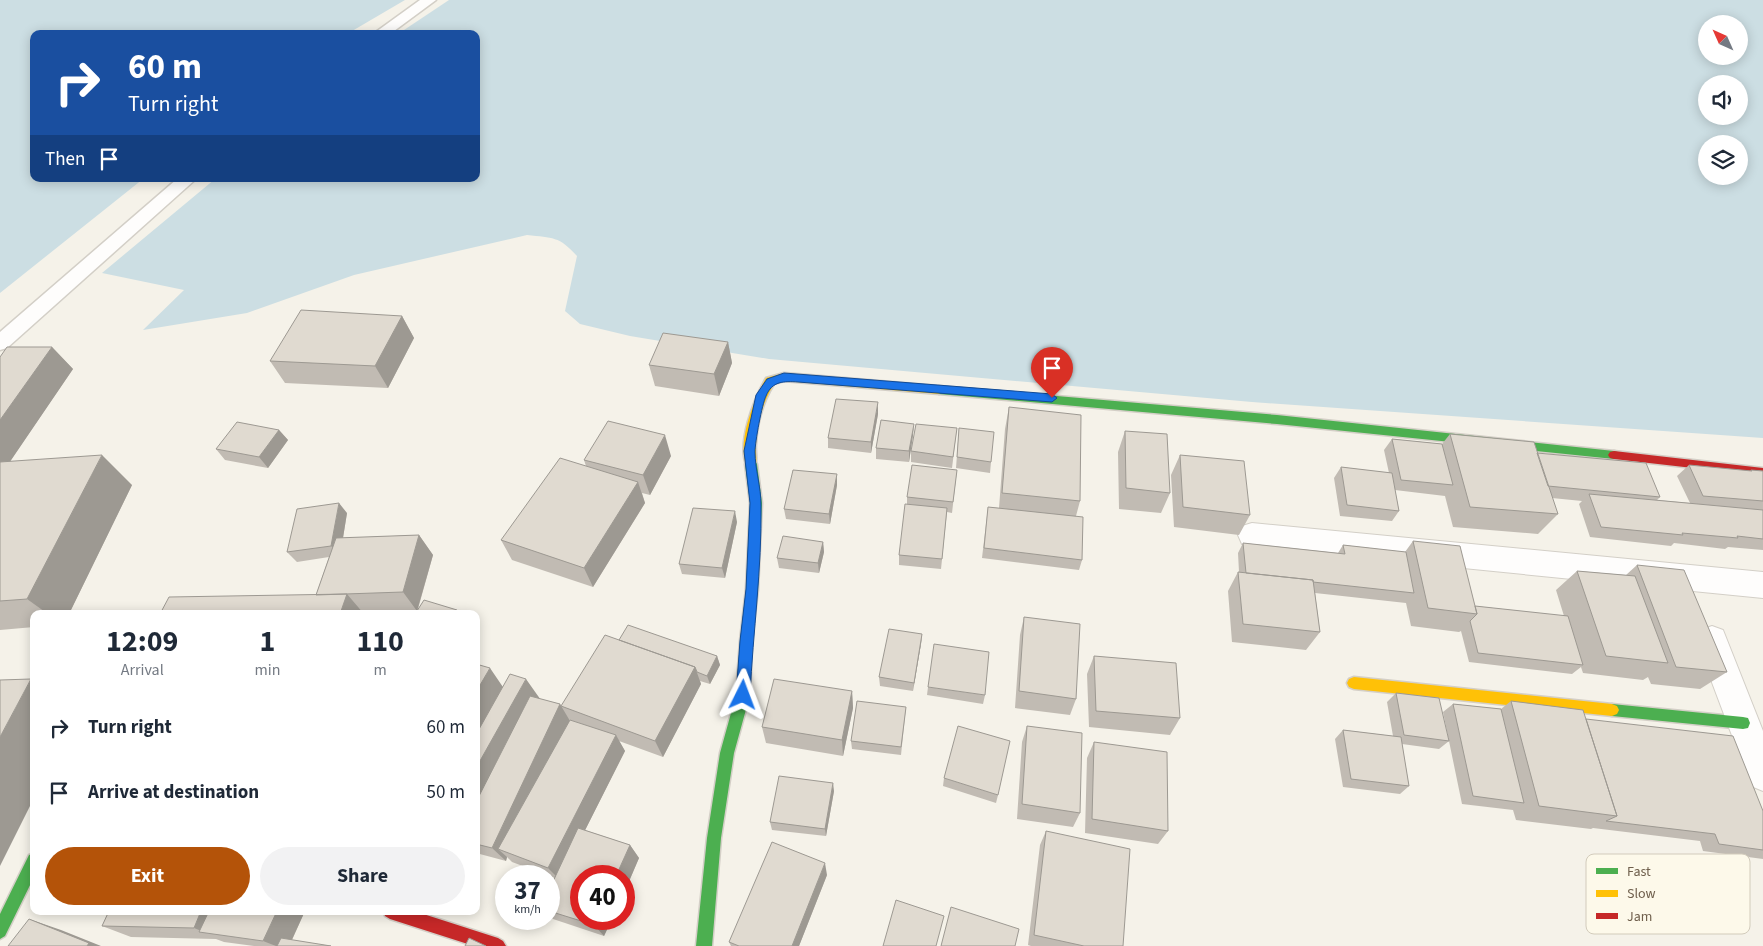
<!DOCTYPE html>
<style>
body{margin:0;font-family:"Source Sans 3",sans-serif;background:#f2f2f3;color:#1f2937;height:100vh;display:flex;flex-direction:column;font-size:19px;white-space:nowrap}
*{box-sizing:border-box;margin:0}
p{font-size:16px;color:#747a83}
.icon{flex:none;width:28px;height:28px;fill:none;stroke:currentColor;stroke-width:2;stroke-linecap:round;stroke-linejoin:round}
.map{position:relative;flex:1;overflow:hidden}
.side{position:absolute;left:30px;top:610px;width:450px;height:305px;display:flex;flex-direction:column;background:#fff;border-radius:10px;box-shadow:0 2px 12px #0003}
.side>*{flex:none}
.top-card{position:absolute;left:30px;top:30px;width:450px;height:152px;border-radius:10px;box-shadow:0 2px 12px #0003;background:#1a4fa0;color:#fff;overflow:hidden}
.needle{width:32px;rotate:315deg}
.controls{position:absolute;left:1698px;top:15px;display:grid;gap:10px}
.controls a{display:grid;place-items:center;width:50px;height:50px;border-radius:50%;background:#fff;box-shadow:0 2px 12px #0003;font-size:25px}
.speed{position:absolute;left:495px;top:865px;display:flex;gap:10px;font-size:25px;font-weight:700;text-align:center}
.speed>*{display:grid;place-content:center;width:65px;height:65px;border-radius:50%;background:#fff;box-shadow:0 2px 12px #0003;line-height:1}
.speed small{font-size:12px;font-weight:400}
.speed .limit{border:8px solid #d22;background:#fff;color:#111}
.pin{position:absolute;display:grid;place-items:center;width:42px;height:42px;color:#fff;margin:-51px -21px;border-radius:50% 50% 50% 0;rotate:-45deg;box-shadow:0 0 5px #0007}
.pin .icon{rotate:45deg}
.me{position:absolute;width:55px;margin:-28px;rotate:3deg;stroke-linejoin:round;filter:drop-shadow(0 0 4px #0008)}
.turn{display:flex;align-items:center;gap:18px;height:105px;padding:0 15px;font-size:22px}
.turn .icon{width:65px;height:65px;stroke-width:2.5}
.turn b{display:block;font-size:35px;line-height:42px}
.then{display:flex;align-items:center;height:48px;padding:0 15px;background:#0003;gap:10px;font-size:19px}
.eta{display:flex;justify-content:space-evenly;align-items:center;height:85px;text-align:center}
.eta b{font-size:30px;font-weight:700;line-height:35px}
.cta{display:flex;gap:10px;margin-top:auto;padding:10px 15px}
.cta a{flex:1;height:58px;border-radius:30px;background:#b45309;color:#fff;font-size:20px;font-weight:700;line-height:58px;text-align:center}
.cta a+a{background:#f2f2f3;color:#1f2937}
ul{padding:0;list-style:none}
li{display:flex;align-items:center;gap:15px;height:65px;padding:0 15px}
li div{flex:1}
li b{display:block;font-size:19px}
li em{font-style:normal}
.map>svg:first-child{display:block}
.water{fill:#ccdee3;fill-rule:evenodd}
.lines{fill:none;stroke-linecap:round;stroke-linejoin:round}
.lane-casing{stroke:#d3cfc7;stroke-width:3}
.street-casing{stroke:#d3cfc7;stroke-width:2}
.fast-casing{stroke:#d4cfc7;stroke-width:3}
.slow-casing{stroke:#d4cfc7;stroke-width:3}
.jam-casing{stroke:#d4cfc7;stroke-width:3}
.lane{fill:#fefdfc;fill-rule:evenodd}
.street{fill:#fefdfc;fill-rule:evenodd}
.fast{fill:#4caf50;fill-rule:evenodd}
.slow{fill:#ffc107;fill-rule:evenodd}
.jam{fill:#c62828;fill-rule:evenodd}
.wall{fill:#c1bbb3}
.shaded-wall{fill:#9d9992}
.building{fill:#e0dad0;stroke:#9d9992}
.route{fill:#1a73e8;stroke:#114b97}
.key{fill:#fdf9ea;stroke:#d2cbbb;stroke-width:1}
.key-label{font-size:14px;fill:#6f5f4c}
</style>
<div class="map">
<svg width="1763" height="946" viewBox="0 0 1763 946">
<rect width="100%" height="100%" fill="#f5f2e9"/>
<path class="water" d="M0 0H405L347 34H34V179H143L0 293Z
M449 0H1763V438L1252 402 769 359 630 336 580 324 565 311 577 256C559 236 553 238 527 235L354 275 247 313 143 330 184 290 102 273 215 179H476V34H398ZM1706 24H1739V56H1706ZM1706 84H1739V116H1706ZM1706 144H1739V176H1706Z"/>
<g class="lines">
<defs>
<path id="lane" d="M420 0H436L390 34H373Z
M177 179H196L7 348 0 350V332Z"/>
<path id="street" d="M1252 523 1763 572V598L1252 547 1242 544 1238 535 1242 526Z
M1712 626 1723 630 1763 731V791L1751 786 1696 640 1701 630Z"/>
<path id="fast" d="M939 386 1277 415 1614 451 1618 452 1620 455 1618 458 1614 459 1277 424 939 394 934 390Z
M751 460 755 461 757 464 762 503 758 589 752 641 750 695 734 753 721 838 712 946H696L707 838 720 753 736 695 740 641 746 589 750 503 745 464 747 461Z
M1612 704 1743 717 1748 718 1750 723 1748 728 1743 729 1612 716 1607 714 1605 710 1607 706Z
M34 853V877L5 936 0 939V914L29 855Z"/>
<path id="slow" d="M784 373 939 386 944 390 939 394 784 381 774 384C763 402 757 423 756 444 755 451 758 460 755 467H747C736 444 754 399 766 378Z
M1354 677 1612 704 1617 706 1619 710 1617 714 1612 716 1354 689 1349 687 1347 683 1349 679Z"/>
<path id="jam" d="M1614 451 1763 468V476L1614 459 1610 458 1608 455 1610 452Z
M383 911H414L498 938 503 941 506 946H474L390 919 385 916Z"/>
</defs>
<use href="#lane" class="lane-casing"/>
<use href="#street" class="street-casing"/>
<use href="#fast" class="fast-casing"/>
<use href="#slow" class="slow-casing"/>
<use href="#jam" class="jam-casing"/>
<use href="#lane" class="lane"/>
<use href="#street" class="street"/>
<use href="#fast" class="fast"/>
<use href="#slow" class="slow"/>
<use href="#jam" class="jam"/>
</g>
<path class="wall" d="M402 316 414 338 388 388 285 383 270 361Z
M728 342 732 363 719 396 655 386 649 365Z
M52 347 73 369 10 461 132 485 69 614H34V627L0 630V357Z
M1009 407 1080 501 1076 516 1082 560 1079 570 982 558 988 507 999 508 1005 429Z
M878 414 871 453 828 448V438Z
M957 428 952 468 911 462V451Z
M959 428 991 462 990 473 956 468Z
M279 430 288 440 268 468 225 460 216 449Z
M1125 431 1170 493 1161 513 1119 509 1118 452Z
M1450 434 1537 453 1660 497 1657 500 1690 503 1677 476 1689 465 1750 471 1751 470 1763 471V550L1728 547 1725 549 1674 543 1671 546 1590 537 1579 504 1582 501 1552 498 1558 514 1538 534 1453 527 1445 496 1395 490 1399 511 1392 521 1340 516 1334 478 1341 467 1389 473 1384 450 1392 439 1442 444Z
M913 435 909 462 876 459V448Z
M1180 455 1250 515 1239 535 1174 527 1171 475Z
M671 456 650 495 642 493 645 503 593 587 512 560 501 540 586 466 584 460Z
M957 470 952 513 947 512 941 569 899 565V555L907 504V497Z
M837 474V485L830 524 786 519 784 509Z
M347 513 343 538 419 535 433 555 418 609 457 610 460 614H415L417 611 363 613 364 614H160L316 595 329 557 297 562 287 552Z
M737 522 725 578 682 574 679 564Z
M1413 541 1475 606 1564 616 1556 590 1577 571 1626 575 1637 565 1727 672 1700 689 1651 684 1648 677 1643 680 1583 673 1581 667 1572 674 1469 662 1461 631 1459 632 1411 626 1406 603 1315 593 1320 632 1306 650 1232 642 1228 591 1238 572H1239L1238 553 1243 543 1338 553 1343 545 1405 552Z
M823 542 824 552 819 573 779 568 777 558Z
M1024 617 1076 699 1070 715 1015 708 1020 635Z
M922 634 921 644 913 691 880 686 879 677Z
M619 640 717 656 720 665 710 684 700 681 701 684 663 757 619 741 625 751 585 830 630 845 639 858 624 893V876L612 919 604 936 553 919 549 915V890L555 878 512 862 507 857 506 861 476 853V664L503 687 540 699 560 704 561 706Z
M1094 656 1180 718 1170 735 1089 727 1087 674Z
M928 687 985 695 983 704 927 695Z
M852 691 853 708 843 756 766 743 762 727Z
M1396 693 1449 741 1439 749 1402 744 1409 786 1400 794 1343 787 1335 739 1343 730 1393 736 1387 702Z
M1511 701 1586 719 1763 811V859L1703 851 1700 841 1593 828 1591 829 1516 820 1513 810 1462 804 1443 712 1453 704 1501 709Z
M906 707 901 755 852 749 851 741Z
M1027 726 1080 813 1073 827 1017 819 1022 742Z
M1094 742 1168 831 1158 844 1085 833 1087 758Z
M944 778 998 795 996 803 943 786Z
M834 791 826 836 772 830 770 822Z
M1046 831 1123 946H1031L1028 945 1040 845Z
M827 875 799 946H731L729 942Z
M109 911H305L292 940 331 946H254L224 942 216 939 131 937 102 926Z"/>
<path class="shaded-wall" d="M402 316 414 338 388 388 375 366Z
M728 342 732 363 719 396 714 374Z
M52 347 73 369 1 475 0 474V420Z
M878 402V414L871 453V442Z
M914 424 913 435 909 462V451Z
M279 430 288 440 268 468 259 457Z
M665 435 671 456 650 495 643 475Z
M102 455 132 485 69 614H48L27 599Z
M837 474V485L830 524 829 514Z
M638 482 645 503 593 587 584 568Z
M339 503 347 513 340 556 331 546Z
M735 511 737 522 725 578 722 568Z
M419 535 433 555 417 611 403 592Z
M823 542 824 552 819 573 818 563Z
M347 594 364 614H340Z
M457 610 460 614H455Z
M922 634 921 644 913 691 914 683Z
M717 656 720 665 710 684 707 676Z
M695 667 701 684 663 757 655 741Z
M490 668 507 693 476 747V692Z
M31 679 34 681V798L0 866V737Z
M526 679 543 703 476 824V768Z
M852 691 853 708 843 756 842 740Z
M560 704 570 721 498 849 507 857 506 861 492 848Z
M616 735 625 751 560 880 548 868Z
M833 783 834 791 826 836 825 829Z
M630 845 639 858 624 893V876H616Z
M825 863 827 875 799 946H792Z
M201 911H231L204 932 194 928Z
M277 911H305L289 946H276L263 941Z
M29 919 61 930 101 946H87Z
M597 919H612L604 936 594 925Z"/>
<path class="building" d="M301 310 402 316 375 366 270 361Z
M663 333 728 342 714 374 649 365Z
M7 347H52L0 420V357Z
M836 399 878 402 871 442 828 438Z
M1009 407 1081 415 1080 501 1002 493Z
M881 420 914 424 909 451 876 448Z
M608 421 665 435 643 475 584 460Z
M237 422 279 430 259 457 216 449Z
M916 424 957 428 953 457 911 451Z
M959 428 994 432 991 462 957 457Z
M1125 431 1167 434 1170 493 1126 488Z
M1450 434 1534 442 1558 514 1470 507Z
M1392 439 1442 444 1453 485 1401 480Z
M1537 453 1646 463 1660 497 1548 486Z
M102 455 27 599 0 601V462Z
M1180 455 1244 461 1250 515 1183 507Z
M560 458 638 482 584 568 501 540Z
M912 465 957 470 953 502 907 497Z
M1689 465 1752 471 1751 470 1763 471V501L1703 496Z
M1341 467 1392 473 1399 511 1347 505Z
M793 470 837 474 829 514 784 509Z
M1589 494 1763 510V539L1737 536 1738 538 1682 533 1683 535 1601 527Z
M339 503 331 546 287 552 297 509Z
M905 504 947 508 942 559 899 555Z
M988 507 1083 517 1082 560 984 548Z
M693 508 735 511 722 568 679 564Z
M419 535 403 592 316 595 336 538Z
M783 536 823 542 818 563 777 558Z
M1413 541 1460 546 1477 614 1428 608Z
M1243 543 1345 554 1343 545 1406 552 1414 593 1313 582V580L1246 573Z
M1637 565 1684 570 1727 672 1676 667Z
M1577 571 1635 576 1668 663 1606 656Z
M1238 572 1313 580 1320 632 1243 624Z
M347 594 340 614H160L169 597Z
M424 600 457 610 455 614H415Z
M1475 606 1568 616 1583 665 1478 653 1470 621 1477 614Z
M1024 617 1080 624 1076 699 1019 691Z
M628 625 717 656 707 676 697 672 695 667 619 640Z
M889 629 922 634 914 683 879 677Z
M605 635 695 667 655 741 561 706Z
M934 644 989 652 985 695 928 687Z
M1094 656 1176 663 1180 718 1096 711Z
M476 664 490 668 476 692Z
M510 674 526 679 476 768V731H478Z
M31 679 0 737V680Z
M774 679 852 691 842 740 762 727Z
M1396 693 1439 698 1449 741 1404 735Z
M530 696 560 704 492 848 476 844V802Z
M857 701 906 707 901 747 851 741Z
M1511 701 1583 710 1617 816 1539 806Z
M1453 704 1501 709 1524 803 1473 796Z
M1586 719 1733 736 1763 811V850L1719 844 1715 834 1606 821 1617 816Z
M570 720 616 735 548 868 498 849Z
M958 726 1010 741 998 795 944 778Z
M1027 726 1082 733 1080 813 1022 804Z
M1343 730 1401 737 1409 786 1351 779Z
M1094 742 1167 752 1168 831 1092 819Z
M779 776 833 783 825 829 770 822Z
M578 828 630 845 616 876H581V919H597L594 925 549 911V890Z
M1046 831 1130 849 1123 946H1084L1034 935Z
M772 842 825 863 792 946H739L729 942Z
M896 900 944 916 936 946H883Z
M951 907 1019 929 1015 946H941Z
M109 911H201L194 928 102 926Z
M209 911H277L263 941 199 932Z
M29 919 89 943 87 946H8Z
M281 938 331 946H277Z
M469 938 486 946H465Z"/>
<path class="route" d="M784 373 1052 394 1057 398 1052 402 798 382C784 381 772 381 766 396 762 404 755 442 755 452 755 469 761 487 761 505 762 568 753 632 750 695L748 700 743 701 738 700 736 695 740 641 746 589 750 503 744 451 756 395 767 379Z"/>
<rect x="1586" y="854" width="164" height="80" rx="8" class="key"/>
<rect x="1596" y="868" width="22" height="6" fill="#4caf50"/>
<rect x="1596" y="890" width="22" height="7" fill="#ffc107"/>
<rect x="1596" y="913" width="22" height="6" fill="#c62828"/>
<g class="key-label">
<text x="1627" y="876">Fast</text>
<text x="1627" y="898">Slow</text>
<text x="1627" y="921">Jam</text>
</g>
</svg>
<div class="controls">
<a><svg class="needle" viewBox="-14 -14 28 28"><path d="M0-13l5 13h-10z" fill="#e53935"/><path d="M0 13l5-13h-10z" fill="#747a83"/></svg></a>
<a><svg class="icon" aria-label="sound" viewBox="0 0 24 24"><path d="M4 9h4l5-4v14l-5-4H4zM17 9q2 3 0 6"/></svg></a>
<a><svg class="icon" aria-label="layers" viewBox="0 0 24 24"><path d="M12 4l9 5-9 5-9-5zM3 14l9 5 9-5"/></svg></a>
</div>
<div class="speed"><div>37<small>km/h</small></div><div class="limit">40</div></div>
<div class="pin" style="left:1052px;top:398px;background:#d93025"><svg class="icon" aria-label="arrive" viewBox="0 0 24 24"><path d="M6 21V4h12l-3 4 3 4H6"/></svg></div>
<svg class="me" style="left:743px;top:695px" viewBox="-20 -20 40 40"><path d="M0-17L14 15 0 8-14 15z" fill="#1a73e8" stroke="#fff" stroke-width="4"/></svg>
<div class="top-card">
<div class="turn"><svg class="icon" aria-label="right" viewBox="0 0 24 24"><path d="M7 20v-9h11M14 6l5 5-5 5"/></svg><div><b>60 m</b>Turn right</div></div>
<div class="then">Then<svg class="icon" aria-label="arrive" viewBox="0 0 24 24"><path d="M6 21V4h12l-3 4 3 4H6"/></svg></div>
</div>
<section class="side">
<div class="eta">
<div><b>12:09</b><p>Arrival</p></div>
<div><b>1</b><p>min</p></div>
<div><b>110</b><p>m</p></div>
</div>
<ul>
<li><svg class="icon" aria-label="right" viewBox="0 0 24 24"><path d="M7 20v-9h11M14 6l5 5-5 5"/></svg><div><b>Turn right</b></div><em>60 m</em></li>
<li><svg class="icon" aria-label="arrive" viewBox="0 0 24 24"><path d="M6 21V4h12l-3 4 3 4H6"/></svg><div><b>Arrive at destination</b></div><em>50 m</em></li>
</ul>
<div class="cta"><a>Exit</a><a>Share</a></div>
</section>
</div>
